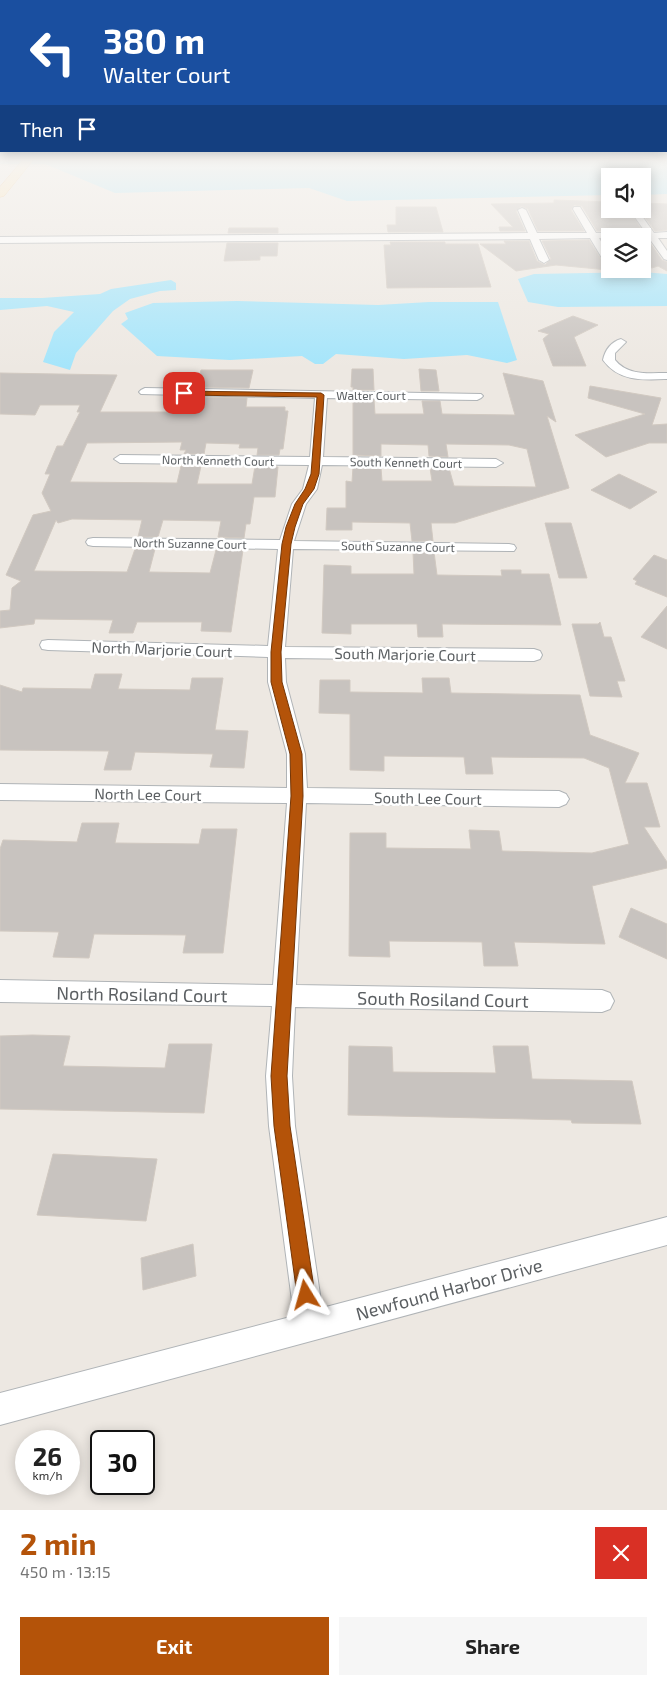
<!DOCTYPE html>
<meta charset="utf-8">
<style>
body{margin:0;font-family:"Exo 2",sans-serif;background:#f6f6f6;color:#222;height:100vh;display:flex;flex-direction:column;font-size:19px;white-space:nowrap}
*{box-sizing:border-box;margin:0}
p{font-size:16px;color:#767676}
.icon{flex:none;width:28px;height:28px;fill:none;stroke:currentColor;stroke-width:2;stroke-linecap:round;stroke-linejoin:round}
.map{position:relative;height:1510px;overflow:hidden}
.sheet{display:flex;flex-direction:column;background:#fff;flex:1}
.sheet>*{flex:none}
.guide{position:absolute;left:0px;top:0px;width:668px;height:152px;box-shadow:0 2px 12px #0003;background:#1a4fa0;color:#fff;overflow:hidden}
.buttons{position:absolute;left:601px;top:168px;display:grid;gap:10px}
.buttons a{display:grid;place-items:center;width:50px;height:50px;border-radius:0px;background:#fff;box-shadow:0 2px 12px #0003;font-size:25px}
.speed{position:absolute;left:15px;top:1430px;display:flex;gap:10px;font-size:25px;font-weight:700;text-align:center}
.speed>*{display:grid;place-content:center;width:65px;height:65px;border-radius:50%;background:#fff;box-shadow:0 2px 12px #0003;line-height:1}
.speed small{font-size:12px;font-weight:400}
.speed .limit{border:2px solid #111;border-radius:8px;background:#fff;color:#111}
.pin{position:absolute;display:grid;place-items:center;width:42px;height:42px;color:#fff;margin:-21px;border-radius:10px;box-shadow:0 2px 8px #0006}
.me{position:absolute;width:55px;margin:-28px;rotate:352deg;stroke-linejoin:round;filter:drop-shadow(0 0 4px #0008)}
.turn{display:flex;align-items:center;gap:18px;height:105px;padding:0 20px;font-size:22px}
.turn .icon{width:65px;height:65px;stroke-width:2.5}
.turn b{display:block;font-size:35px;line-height:42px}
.then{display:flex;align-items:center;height:48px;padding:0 20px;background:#0003;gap:10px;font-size:19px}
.round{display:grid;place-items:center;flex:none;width:52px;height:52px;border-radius:0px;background:#f6f6f6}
.overview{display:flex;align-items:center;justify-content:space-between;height:85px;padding:0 20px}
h1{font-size:30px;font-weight:700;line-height:38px;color:#b45309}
.cta{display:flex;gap:10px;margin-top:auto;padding:10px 20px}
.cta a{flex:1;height:58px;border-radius:0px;background:#b45309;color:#fff;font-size:20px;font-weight:700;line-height:58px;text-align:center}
.cta a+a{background:#f6f6f6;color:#222}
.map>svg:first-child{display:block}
.water{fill:#a4e5fb}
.building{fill:#c8c3bf;stroke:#d1c9c1}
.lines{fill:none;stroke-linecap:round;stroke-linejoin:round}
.street-casing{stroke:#b0b4b7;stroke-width:2}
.primary-casing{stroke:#eba95d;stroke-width:1}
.street{fill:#fff;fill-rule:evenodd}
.primary{fill:#fcdfa8;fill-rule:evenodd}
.route{fill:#b45309;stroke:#753606}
.labels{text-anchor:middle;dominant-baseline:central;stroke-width:5;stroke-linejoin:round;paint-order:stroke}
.far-street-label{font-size:12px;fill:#5b5f62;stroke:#fff}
.street-label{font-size:15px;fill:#5b5f62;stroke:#fff}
.near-street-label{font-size:18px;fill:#5b5f62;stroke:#fff}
</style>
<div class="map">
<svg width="667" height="1510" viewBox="0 0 667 1510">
<rect width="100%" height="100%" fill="#ede8e2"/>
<path class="water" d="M0 159H667V194L643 195 642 176H610V195L347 201 309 188 115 193 45 164H0Z
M643 272 667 274V306L558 307 528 302 518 279 534 274Z
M171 280 176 283V290L160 291 130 299 113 311 76 353 70 370 43 362 54 332 74 312 47 306 0 310V298H42L100 294 111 289Z
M237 301 378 305 429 302H498L517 360 507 363 467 355 404 359 336 354 323 364H315L302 356 230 360 157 356 121 324 128 319 125 313 153 303Z"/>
<path class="building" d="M554 200 610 202V209H629L642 231H597L582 206 574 205 571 210 584 231H538L528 209 521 206 516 211 525 231H500L499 227H513L491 204 554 203Z
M642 203 667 204V230L655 231 639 209H642Z
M396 207H436L443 232H388L387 225H396Z
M229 228H278V233H228Z
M642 238 648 240 662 260 667 262V271L658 266 652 268 642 264Z
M589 240 608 270 556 265 516 271 480 244H506L504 241H529L537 261 545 265 551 259 542 241Z
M390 242H445V244H478L491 287 387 288 384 245H391Z
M227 243H278L277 256H260V260L224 261Z
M573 316 598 325 574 337 586 366H553L543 339 549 334 538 331Z
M352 369H373L374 390H353V387H351Z
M419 369 436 370 439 391H421Z
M201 370H253L249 388 196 387Z
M0 373 117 375 100 412H189L193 397 247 398 246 407H285V411H288L283 449H280L279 455H257L258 448H239L240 444 206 443 204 454H184L186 450H180L182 442 87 443 70 482 177 483 181 466H201L197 484H252L255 466 278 467 275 497H254L250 524H246L244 538 218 537 221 521 163 520 158 537H138L142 520 72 519 58 523 56 520 34 571 127 572 135 549H155L149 572 210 573 216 550H243L231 632 201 631 202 622H137L133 633H109L113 620 35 619 34 624 0 628V611L10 610 12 588 21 581 6 575 33 515 51 511 42 493 50 474H45L57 446H63L80 412H77L80 405H40L35 415 0 414Z
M503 373 543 381 556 422 547 416 569 488 455 523H431L433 541H412L410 523 352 522V530H326L327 508H346V481L352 482 353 467 381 468 382 481H432L430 468H449L454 486 536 487 527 449 509 445 446 444 448 457 429 456 428 445 381 444V456L353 455V400H374L375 414H424L422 401H440L442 414 515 415Z
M590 386 661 398 652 425 667 424V443H649L606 457 575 435 645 414 588 398Z
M619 474 657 492 630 509 591 490Z
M545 523H571L587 578H559Z
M413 552H434L437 575 502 576 501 570H521V574H549L561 625 442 624 443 637H418L417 624H351V634L322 633 324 565 351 566V574H414Z
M654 555 667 560V597L635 584 637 581 633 579Z
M667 606V649L641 637Z
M600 622 604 637H611L625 681H617L622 697 590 696 572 624H598Z
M95 674H122L118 689 190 690 192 678H223L215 730 248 731 244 768 210 767 213 754 135 752 131 770H104L109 751 0 750V685L22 692 23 688 91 689Z
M422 678H449L451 693 580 695 590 735 639 753 625 783H647L660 827H644L667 862V868L592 886 605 944 514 942 518 966H484L482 942 389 941 390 957 349 956 350 833H386V848L471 849 469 830 499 831 502 851 592 853 629 844 609 768 584 758 491 757 493 774H466L464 757 384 756V771L350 770V714L319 713 320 680H350V692L423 693Z
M82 823H119L115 843 199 844 202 829H237L223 953H183L186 935 94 934 89 958 53 957 59 932 0 931V849L3 840 77 842Z
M631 908 667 924V959L619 937Z
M32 1035 70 1036 63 1066 165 1068 169 1044H212L204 1113 0 1109V1036Z
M349 1046 392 1047 393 1072 496 1073 493 1046H528L532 1079 632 1081 641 1124 572 1123 571 1120 348 1115Z
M53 1154 157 1159 146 1221 37 1215Z
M193 1244 196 1276 143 1290 141 1258Z"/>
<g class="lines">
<defs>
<path id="street" d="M574 207H580L596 233H646L630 210 637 209 654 233 667 232V238H658L667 251V260L664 259 649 238 642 236 599 238 610 257V263H605L590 238 539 239 549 260 544 263 539 260 530 239 0 243V237L528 233 518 210 522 208 526 210 537 233H587L573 209Z
M621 339 626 342 615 353V360C628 376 648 373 667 373V379C643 380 619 382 603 360 605 350 611 342 621 339Z
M145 388 481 394 483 396 481 398 477 400 327 398 323 457 496 459 503 463 496 467 322 465 317 489 306 504 294 541 509 544 514 545 516 548 514 551 293 549 285 647 534 649 540 651 542 655 540 659 534 661 285 658 286 682 305 754 307 788 559 791 566 794 569 799 566 804 559 807 306 803 296 985 602 990 610 993 614 1001 610 1009 602 1012 295 1007 292 1076 295 1126 322 1308 667 1217V1245L0 1425V1393L294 1316 269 1126 266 1076 272 1006 0 1002V980L273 985 287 803 0 800V784L287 788V754L268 682V657L48 650 42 649 40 645 42 641 48 640 268 646 278 549 93 546 88 545 86 542 88 539 93 538 280 540 292 504 303 489 309 465 120 463 114 459 120 455 310 457 315 398 141 394 139 392 141 390Z"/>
<path id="primary" d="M24 159H34L4 196 0 197V187Z"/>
</defs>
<use href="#street" class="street-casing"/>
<use href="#primary" class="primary-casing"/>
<use href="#street" class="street"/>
<use href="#primary" class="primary"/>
</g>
<linearGradient id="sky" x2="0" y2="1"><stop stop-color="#8dc8f0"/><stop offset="0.43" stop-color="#f7f5f2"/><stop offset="1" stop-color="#f7f5f2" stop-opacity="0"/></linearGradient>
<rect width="667" height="370" fill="url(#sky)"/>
<path class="route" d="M182 391 321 393 324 395 319 474 314 489 303 504 295 527 291 544 281 652 282 682 302 754 303 796 287 1076 290 1126 315 1295 312 1302 306 1304 300 1302 297 1295 274 1126 271 1076 291 796 290 754 271 682V652L282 544 286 527 295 504 305 489 311 474 317 397 184 395 181 393Z"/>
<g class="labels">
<g class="far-street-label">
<text x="371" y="395">Walter Court</text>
<text transform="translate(218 460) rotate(1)">North Kenneth Court</text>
<text transform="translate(406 462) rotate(1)">South Kenneth Court</text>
<text transform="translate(190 543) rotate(1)">North Suzanne Court</text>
<text transform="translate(398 546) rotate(1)">South Suzanne Court</text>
</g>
<g class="street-label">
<text transform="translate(162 649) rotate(2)">North Marjorie Court</text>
<text transform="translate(405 654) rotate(1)">South Marjorie Court</text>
<text transform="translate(148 794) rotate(1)">North Lee Court</text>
<text transform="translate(428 798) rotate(1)">South Lee Court</text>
</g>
<g class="near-street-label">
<text transform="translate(142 994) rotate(1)">North Rosiland Court</text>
<text transform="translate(443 999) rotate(1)">South Rosiland Court</text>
<text transform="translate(449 1289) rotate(-15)">Newfound Harbor Drive</text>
</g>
</g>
</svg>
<div class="buttons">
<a><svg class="icon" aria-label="sound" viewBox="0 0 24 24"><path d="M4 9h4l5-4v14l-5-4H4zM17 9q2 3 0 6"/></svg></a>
<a><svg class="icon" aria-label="layers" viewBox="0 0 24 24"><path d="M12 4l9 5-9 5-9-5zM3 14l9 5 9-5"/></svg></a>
</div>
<div class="speed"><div>26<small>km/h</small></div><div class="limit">30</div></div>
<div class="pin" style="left:184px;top:393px;background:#d93025"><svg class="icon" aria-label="arrive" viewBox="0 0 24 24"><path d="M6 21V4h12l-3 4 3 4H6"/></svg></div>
<svg class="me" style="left:306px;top:1295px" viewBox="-20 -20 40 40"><path d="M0-17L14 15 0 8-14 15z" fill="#b45309" stroke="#fff" stroke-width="4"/></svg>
<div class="guide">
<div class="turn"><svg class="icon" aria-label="left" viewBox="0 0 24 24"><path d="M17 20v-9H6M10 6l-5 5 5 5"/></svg><div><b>380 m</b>Walter Court</div></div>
<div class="then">Then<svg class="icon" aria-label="arrive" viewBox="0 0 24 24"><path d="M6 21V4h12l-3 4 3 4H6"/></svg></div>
</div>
</div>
<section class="sheet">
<div class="overview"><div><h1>2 min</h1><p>450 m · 13:15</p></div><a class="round" style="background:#d93025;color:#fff"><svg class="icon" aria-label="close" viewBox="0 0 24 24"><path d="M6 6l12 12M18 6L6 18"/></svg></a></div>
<div class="cta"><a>Exit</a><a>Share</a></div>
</section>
